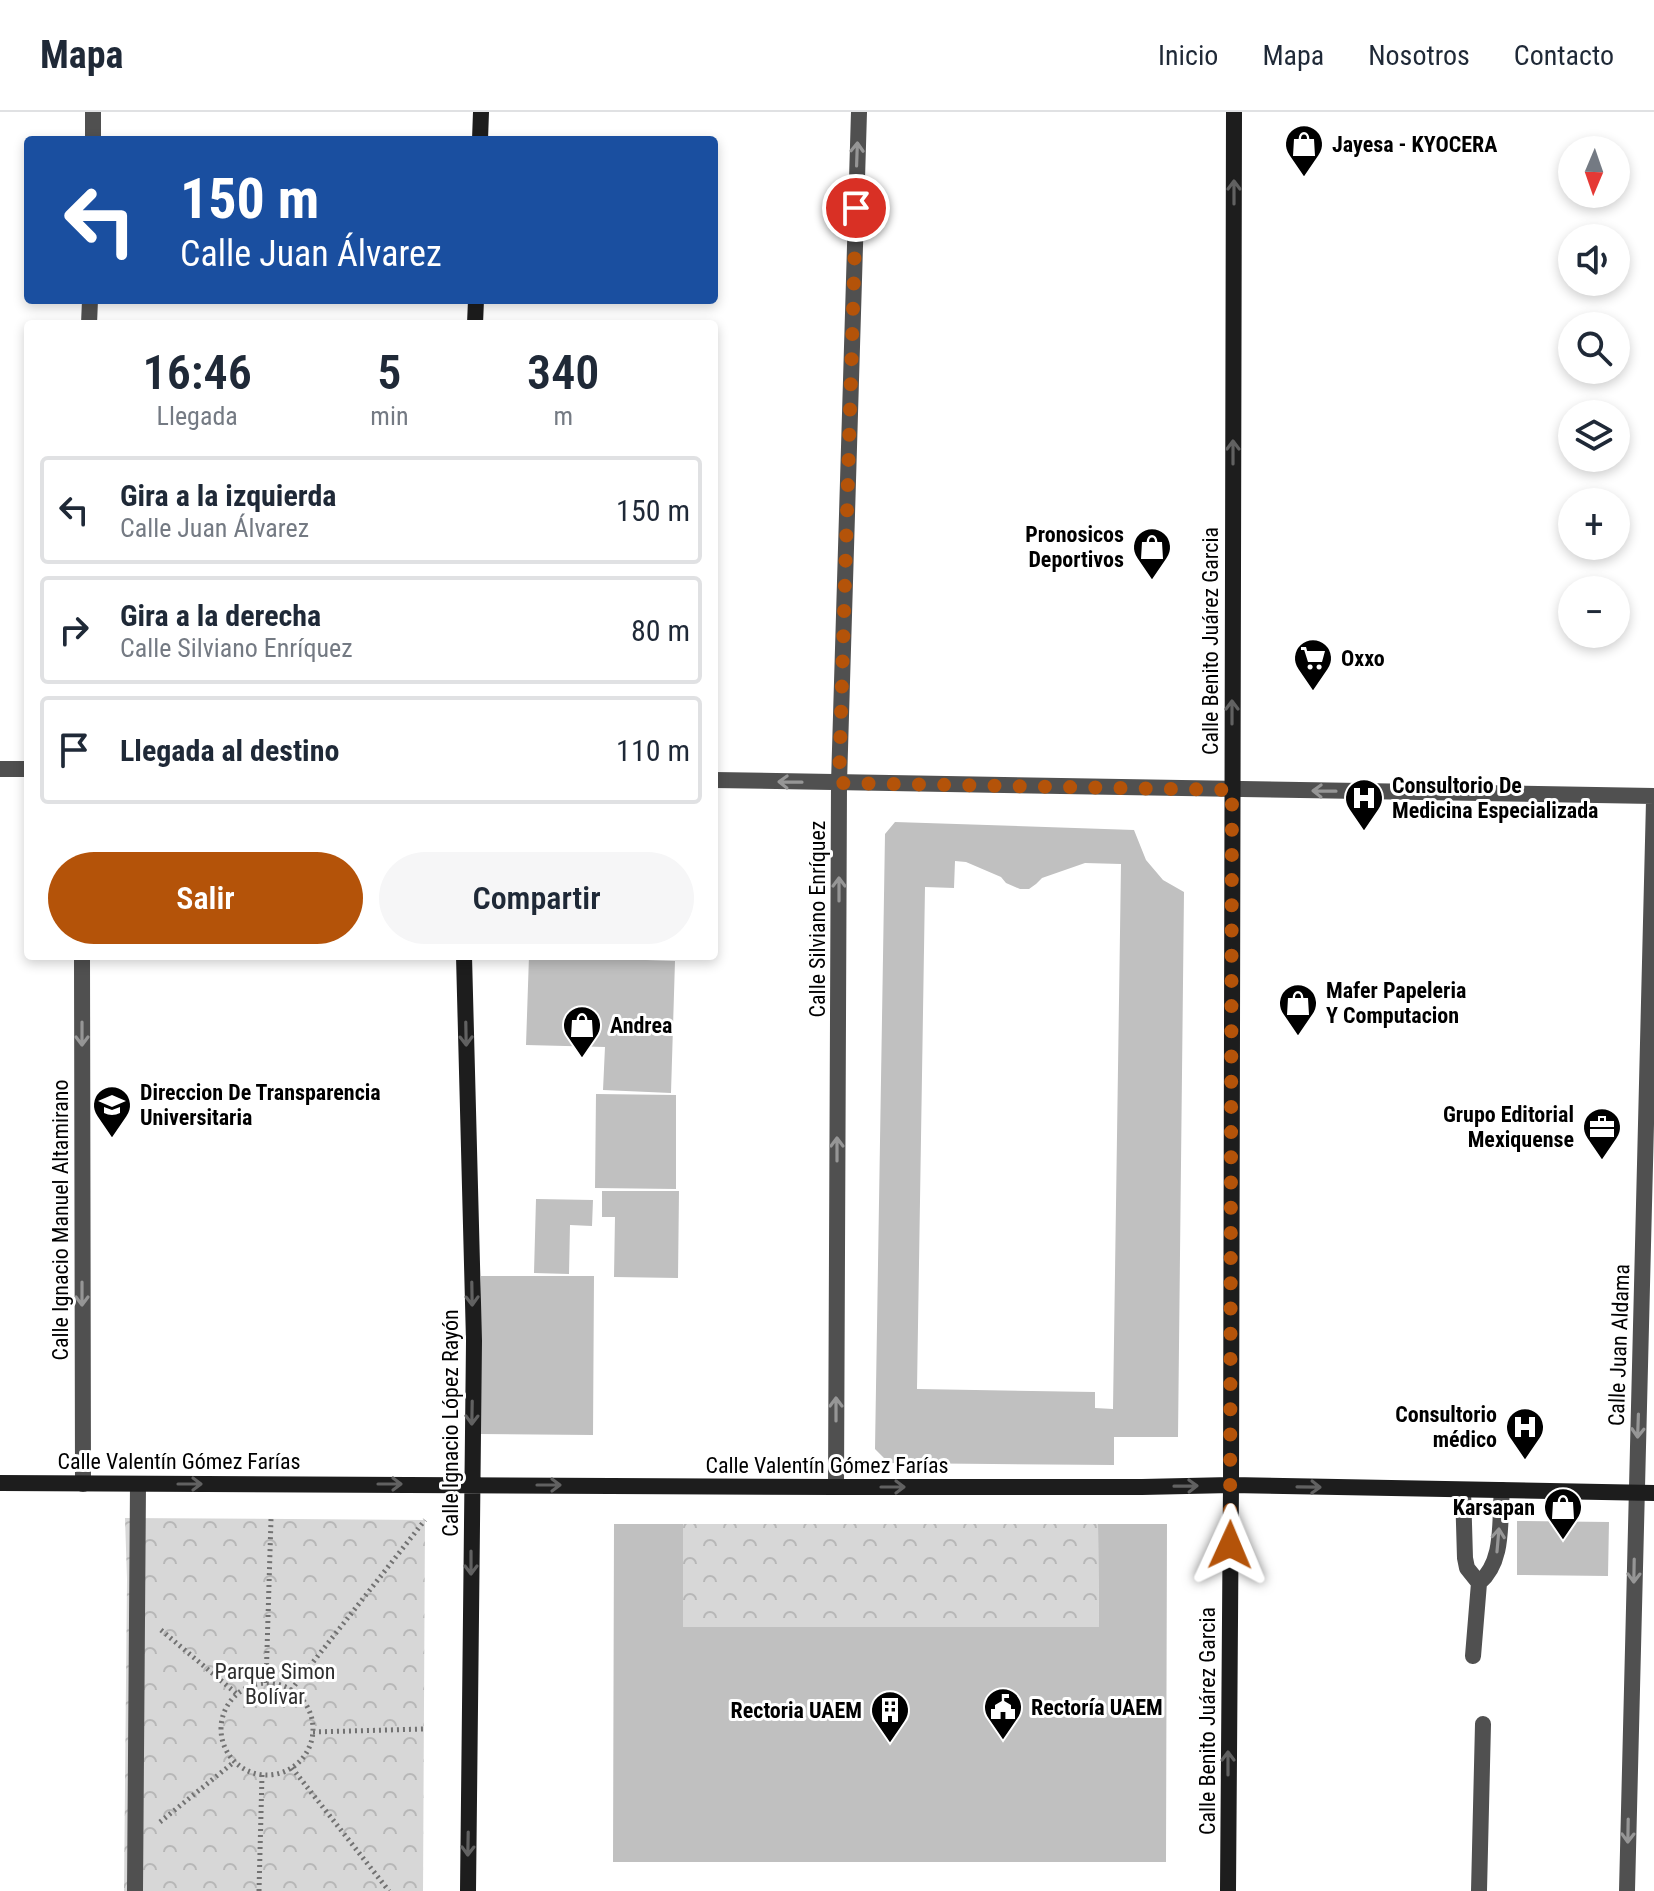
<!DOCTYPE html>
<html lang="es">
<meta charset="utf-8">
<style>
body{margin:0;font-family:"Roboto Condensed",sans-serif;background:#f6f6f7;color:#1f2937;height:100vh;display:flex;flex-direction:column;font-size:30px;white-space:nowrap}
*{box-sizing:border-box;margin:0}
p{font-size:26px;color:#747a83}
.icon{flex:none;width:44px;height:44px;fill:none;stroke:currentColor;stroke-width:2;stroke-linecap:round;stroke-linejoin:round}
.map{position:relative;flex:1;overflow:hidden}
.details{position:absolute;left:24px;top:208px;width:694px;height:640px;display:flex;flex-direction:column;background:#fff;border-radius:8px;box-shadow:0 4px 12px #0003}
.details>*{flex:none}
.guide{position:absolute;left:24px;top:24px;width:694px;height:168px;border-radius:8px;box-shadow:0 4px 12px #0003;background:#1a4fa0;color:#fff;overflow:hidden}
.needle{width:52px;rotate:182deg}
.controls{position:absolute;left:1558px;top:24px;display:grid;gap:16px}
.controls a{display:grid;place-items:center;width:72px;height:72px;border-radius:50%;background:#fff;box-shadow:0 4px 12px #0003;font-size:40px}
.pin{position:absolute;display:grid;place-items:center;width:68px;height:68px;color:#fff;margin:-34px;border:4px solid #fff;border-radius:50%;box-shadow:0 2px 8px #0007}
.me{position:absolute;width:88px;margin:-44px;rotate:1deg;stroke-linejoin:round;filter:drop-shadow(0 0 6px #0008)}
.turn{display:flex;align-items:center;gap:28px;height:168px;padding:0 24px;font-size:36px}
.turn .icon{width:104px;height:104px;stroke-width:2.5}
.turn b{display:block;font-size:56px;line-height:68px}
.eta{display:flex;justify-content:space-evenly;align-items:center;height:136px;text-align:center}
.eta b{font-size:48px;font-weight:600;line-height:56px}
.primary-button{display:flex;gap:16px;margin-top:auto;padding:16px 24px}
.primary-button a{flex:1;height:92px;border-radius:48px;background:#b45309;color:#fff;font-size:32px;font-weight:600;line-height:92px;text-align:center}
.primary-button a+a{background:#f6f6f7;color:#1f2937}
ul{padding:0;list-style:none}
li{display:flex;align-items:center;gap:24px;height:108px;margin:0 16px 12px;padding:0 8px;border:4px solid #e0e1e3;border-radius:8px}
li div{flex:1}
li b{display:block;font-size:30px}
li em{font-style:normal}
header{display:flex;align-items:center;gap:48px;box-sizing:border-box;height:112px;padding:0 40px;background:#fff;border-bottom:2px solid #e0e1e3}
header strong{font-size:38px}
nav{display:flex;gap:44px;margin-inline-start:auto;font-size:28px}
.map>svg:first-child{display:block}
.park{fill:url(#park-crowns)}
.building{fill:#c0c0c0;fill-rule:evenodd}
.lines{fill:none;stroke-linecap:round;stroke-linejoin:round}
.path{stroke:#727272;stroke-width:5;stroke-dasharray:2 4;stroke-linecap:butt}
.service{stroke:#505050;stroke-width:16}
.minor{stroke:#505050;stroke-width:16}
.secondary{stroke:#1d1d1d;stroke-width:16}
.oneway{stroke:#969696}
.oneway2{stroke:#616161}
.route{stroke:#b45309;stroke-width:14;stroke-dasharray:0 25.2}
.labels{text-anchor:middle;dominant-baseline:central;stroke-width:6;stroke-linejoin:round;paint-order:stroke}
.poi-label{font-size:22px;font-weight:bold;fill:#000;stroke:#fff;text-anchor:start}
.street-label{font-size:22px;fill:#000;stroke:#fff}
.park-label{font-size:22px;fill:#2e2e2e;stroke:#fff}
</style>
<header>
<strong>Mapa</strong>
<nav><a>Inicio</a><a>Mapa</a><a>Nosotros</a><a>Contacto</a></nav>
</header>
<div class="map">
<svg width="1654" height="1779" viewBox="0 0 1654 1779">
<defs>
<pattern id="park-crowns" width="20" height="18" patternUnits="userSpaceOnUse" patternTransform="scale(2)"><rect width="20" height="18" fill="#d7d7d7"/><path d="M2 6a3 3 0 1 1 6 0M12 15a3 3 0 1 1 6 0" fill="none" stroke="#b7b7b7"/></pattern>
</defs>
<rect width="100%" height="100%" fill="#fff"/>
<path class="park" d="M125 1406 425 1408 423 1779H124L127 1467Z
M683 1412H1098L1099 1515H683Z"/>
<path class="building" d="M895 710 1134 718 1146 748 1163 768 1184 780 1178 1325H1114V1353L889 1351 875 1337 885 722ZM955 749 966 750 1001 765 1006 771 1020 777H1029L1036 772 1042 766 1085 751 1121 752 1113 1297 1095 1296V1280L917 1277 925 775 954 776Z
M529 844 675 849 671 981 603 978 605 935 526 933Z
M596 982 676 983V1077L595 1076Z
M602 1079H679L678 1166 614 1165 615 1105H602Z
M536 1087 593 1088 592 1114 570 1113 569 1162 534 1161Z
M481 1164H594L593 1323 479 1322Z
M1517 1409 1609 1410 1608 1464 1517 1463Z
M614 1412H683V1515H1099L1098 1412H1167L1166 1750H613Z"/>
<g class="lines">
<path class="path" d="M161 1518 237 1582
M221 1617a46 46 0 1 1 92 0a46 46 0 1 1-92 0Z
M266 1571 271 1407
M291 1578 425 1408
M313 1620 424 1617
M292 1656 389 1779
M160 1710 234 1650
M259 1779 262 1663"/>
<path class="service" d="M1463 1378 1465 1446 1467 1456 1479 1471
M1473 1544 1479 1471C1505 1449 1499 1409 1502 1378
M135 1779 138 1372
M1479 1779 1483 1612"/>
<path class="minor" d="M93 28V0
M89 212 90 188
M0 657H28
M714 668 1654 684
M82 844 83 1372
M836 1375 839 671 859 0
M1627 1779 1654 689"/>
<path class="secondary" d="M480 28 481 0
M475 212 476 188
M464 844 474 1229 468 1779
M0 1371 836 1375H1142L1231 1373 1654 1381
M1228 1779 1231 1373 1234 0"/>
</g>
<defs><path id="oneway-shaft" d="M-6 0H5M1.5-3L5.5 0L1.5 3" fill="none" stroke-width="1.6" stroke-linecap="round" stroke-linejoin="round" transform="scale(2)"/></defs>
<g class="oneway">
<use href="#oneway-shaft" transform="translate(857 42) rotate(-88)"/>
<use href="#oneway-shaft" transform="translate(790 670) rotate(-179)"/>
<use href="#oneway-shaft" transform="translate(1324 679) rotate(-179)"/>
<use href="#oneway-shaft" transform="translate(839 777) rotate(-90)"/>
<use href="#oneway-shaft" transform="translate(82 922) rotate(90)"/>
<use href="#oneway-shaft" transform="translate(837 1037) rotate(-90)"/>
<use href="#oneway-shaft" transform="translate(82 1182) rotate(90)"/>
<use href="#oneway-shaft" transform="translate(836 1297) rotate(-90)"/>
<use href="#oneway-shaft" transform="translate(1638 1314) rotate(92)"/>
<use href="#oneway-shaft" transform="translate(1498 1428) rotate(-85)"/>
<use href="#oneway-shaft" transform="translate(1634 1459) rotate(91)"/>
<use href="#oneway-shaft" transform="translate(1628 1719) rotate(91)"/>
</g>
<g class="oneway2">
<use href="#oneway-shaft" transform="translate(1234 80) rotate(-90)"/>
<use href="#oneway-shaft" transform="translate(1233 340) rotate(-90)"/>
<use href="#oneway-shaft" transform="translate(1232 600) rotate(-90)"/>
<use href="#oneway-shaft" transform="translate(466 922) rotate(89)"/>
<use href="#oneway-shaft" transform="translate(472 1182) rotate(89)"/>
<use href="#oneway-shaft" transform="translate(472 1301) rotate(91)"/>
<use href="#oneway-shaft" transform="translate(190 1372)"/>
<use href="#oneway-shaft" transform="translate(390 1372)"/>
<use href="#oneway-shaft" transform="translate(549 1373)"/>
<use href="#oneway-shaft" transform="translate(1186 1374) rotate(-1)"/>
<use href="#oneway-shaft" transform="translate(893 1375)"/>
<use href="#oneway-shaft" transform="translate(1309 1375) rotate(1)"/>
<use href="#oneway-shaft" transform="translate(471 1451) rotate(90)"/>
<use href="#oneway-shaft" transform="translate(1228 1651) rotate(-90)"/>
<use href="#oneway-shaft" transform="translate(468 1732) rotate(91)"/>
</g>
<g class="lines">
<path class="route" d="M856 96 839 671 1232 678 1230 1433"/>
</g>
<defs>
<symbol id="shop-pin" viewBox="-11 -11 22 30"><path d="M0 17L-7.5 6A9.5 9.5 0 1 1 7.5 6Z" fill="#000" stroke="#fff"/><path d="M-5-2.5h2.3a2.7 3.5 0 0 1 5.4 0H5L5.5 6h-11ZM-1.5-2.5h3a1.5 2.3 0 0 0-3 0Z" fill="#fff"/></symbol>
<symbol id="supermarket-pin" viewBox="-11 -11 22 30"><path d="M0 17L-7.5 6A9.5 9.5 0 1 1 7.5 6Z" fill="#000" stroke="#fff"/><path d="M-6-5.5h2.5l.6 2H6L4.5 2H-2.5L-4.4-4H-6ZM-1.5 3.2a1.3 1.3 0 1 0 .1 0ZM3 3.2a1.3 1.3 0 1 0 .1 0Z" fill="#fff"/></symbol>
<symbol id="hospital-pin" viewBox="-11 -11 22 30"><path d="M0 17L-7.5 6A9.5 9.5 0 1 1 7.5 6Z" fill="#000" stroke="#fff"/><path d="M-5-5h3v3.5h4V-5h3V5h-3V1.5h-4V5h-3Z" fill="#fff"/></symbol>
<symbol id="university-pin" viewBox="-11 -11 22 30"><path d="M0 17L-7.5 6A9.5 9.5 0 1 1 7.5 6Z" fill="#000" stroke="#fff"/><path d="M0-5L7-2L0 1L-7-2ZM-4 1L0 2.5L4 1V4Q0 6-4 4Z" fill="#fff"/></symbol>
<symbol id="office-pin" viewBox="-11 -11 22 30"><path d="M0 17L-7.5 6A9.5 9.5 0 1 1 7.5 6Z" fill="#000" stroke="#fff"/><path d="M-6-3h4V-5.5h4V-3h4V5H-6ZM-1-4.5V-3h2v-1.5ZM-6 0V1H6V0Z" fill="#fff"/></symbol>
<symbol id="civic-pin" viewBox="-11 -11 22 30"><path d="M0 17L-7.5 6A9.5 9.5 0 1 1 7.5 6Z" fill="#000" stroke="#fff"/><path d="M-.6-6.5H3V-4.5H.6V-3L4-1V1h2V6H-6V1h2V-1L-.6-3ZM-1.2 2.5V6h2.4V2.5Z" fill="#fff"/></symbol>
<symbol id="building-pin" viewBox="-11 -11 22 30"><path d="M0 17L-7.5 6A9.5 9.5 0 1 1 7.5 6Z" fill="#000" stroke="#fff"/><path d="M-4-6H4V6H1V3H-1V6H-4ZM-2.5-4.3h1.7v1.8h-1.7ZM.8-4.3h1.7v1.8H.8ZM-2.5-1h1.7V.8h-1.7ZM.8-1h1.7V.8H.8Z" fill="#fff"/></symbol>
</defs>
<g fill-rule="evenodd">
<use href="#shop-pin" x="1282" y="10" width="44" height="60"/>
<use href="#shop-pin" x="1130" y="413" width="44" height="60"/>
<use href="#supermarket-pin" x="1291" y="524" width="44" height="60"/>
<use href="#hospital-pin" x="1342" y="664" width="44" height="60"/>
<use href="#shop-pin" x="1276" y="869" width="44" height="60"/>
<use href="#shop-pin" x="560" y="891" width="44" height="60"/>
<use href="#university-pin" x="90" y="971" width="44" height="60"/>
<use href="#office-pin" x="1580" y="993" width="44" height="60"/>
<use href="#hospital-pin" x="1503" y="1293" width="44" height="60"/>
<use href="#shop-pin" x="1541" y="1373" width="44" height="60"/>
<use href="#civic-pin" x="981" y="1573" width="44" height="60"/>
<use href="#building-pin" x="868" y="1576" width="44" height="60"/>
</g>
<g class="labels">
<g class="poi-label">
<text x="1332" y="32">Jayesa - KYOCERA</text>
<text x="1124" y="422" text-anchor="end">Pronosicos<tspan x="1124" dy="25">Deportivos</tspan></text>
<text x="1341" y="546">Oxxo</text>
<text x="1392" y="673">Consultorio De<tspan x="1392" dy="25">Medicina Especializada</tspan></text>
<text x="1326" y="878">Mafer Papeleria<tspan x="1326" dy="25">Y Computacion</tspan></text>
<text x="610" y="913">Andrea</text>
<text x="140" y="980">Direccion De Transparencia<tspan x="140" dy="25">Universitaria</tspan></text>
<text x="1574" y="1002" text-anchor="end">Grupo Editorial<tspan x="1574" dy="25">Mexiquense</tspan></text>
<text x="1497" y="1302" text-anchor="end">Consultorio<tspan x="1497" dy="25">médico</tspan></text>
<text x="1535" y="1395" text-anchor="end">Karsapan</text>
<text x="1031" y="1595">Rectoría UAEM</text>
<text x="862" y="1598" text-anchor="end">Rectoria UAEM</text>
</g>
<g class="street-label">
<text transform="translate(1210 529) rotate(-90)">Calle Benito Juárez Garcia</text>
<text transform="translate(817 807) rotate(-90)">Calle Silviano Enríquez</text>
<text transform="translate(60 1108) rotate(-90)">Calle Ignacio Manuel Altamirano</text>
<text transform="translate(1619 1233) rotate(-88)">Calle Juan Aldama</text>
<text transform="translate(450 1311) rotate(-90)">Calle Ignacio López Rayón</text>
<text x="179" y="1349">Calle Valentín Gómez Farías</text>
<text x="827" y="1353">Calle Valentín Gómez Farías</text>
<text transform="translate(1207 1609) rotate(-90)">Calle Benito Juárez Garcia</text>
</g>
<g class="park-label">
<text x="275" y="1559">Parque Simon<tspan x="275" dy="25">Bolívar</tspan></text>
</g>
</g>
</svg>
<div class="controls">
<a><svg class="needle" viewBox="-14 -14 28 28"><path d="M0-13l5 13h-10z" fill="#e53935"/><path d="M0 13l5-13h-10z" fill="#747a83"/></svg></a>
<a><svg class="icon" aria-label="sound" viewBox="0 0 24 24"><path d="M4 9h4l5-4v14l-5-4H4zM17 9q2 3 0 6"/></svg></a>
<a><svg class="icon" aria-label="search" viewBox="0 0 24 24"><circle cx="10" cy="10" r="6"/><path d="M15 15l6 6"/></svg></a>
<a><svg class="icon" aria-label="layers" viewBox="0 0 24 24"><path d="M12 4l9 5-9 5-9-5zM3 14l9 5 9-5"/></svg></a>
<a>+</a>
<a>−</a>
</div>
<div class="pin" style="left:856px;top:96px;background:#d93025"><svg class="icon" aria-label="arrive" viewBox="0 0 24 24"><path d="M6 21V4h12l-3 4 3 4H6"/></svg></div>
<svg class="me" style="left:1230px;top:1433px" viewBox="-20 -20 40 40"><path d="M0-17L14 15 0 8-14 15z" fill="#b45309" stroke="#fff" stroke-width="4"/></svg>
<div class="guide">
<div class="turn"><svg class="icon" aria-label="left" viewBox="0 0 24 24"><path d="M17 20v-9H6M10 6l-5 5 5 5"/></svg><div><b>150 m</b>Calle Juan Álvarez</div></div>
</div>
<section class="details">
<div class="eta">
<div><b>16:46</b><p>Llegada</p></div>
<div><b>5</b><p>min</p></div>
<div><b>340</b><p>m</p></div>
</div>
<ul>
<li><svg class="icon" aria-label="left" viewBox="0 0 24 24"><path d="M17 20v-9H6M10 6l-5 5 5 5"/></svg><div><b>Gira a la izquierda</b><p>Calle Juan Álvarez</p></div><em>150 m</em></li>
<li><svg class="icon" aria-label="right" viewBox="0 0 24 24"><path d="M7 20v-9h11M14 6l5 5-5 5"/></svg><div><b>Gira a la derecha</b><p>Calle Silviano Enríquez</p></div><em>80 m</em></li>
<li><svg class="icon" aria-label="arrive" viewBox="0 0 24 24"><path d="M6 21V4h12l-3 4 3 4H6"/></svg><div><b>Llegada al destino</b></div><em>110 m</em></li>
</ul>
<div class="primary-button"><a>Salir</a><a>Compartir</a></div>
</section>
</div>
